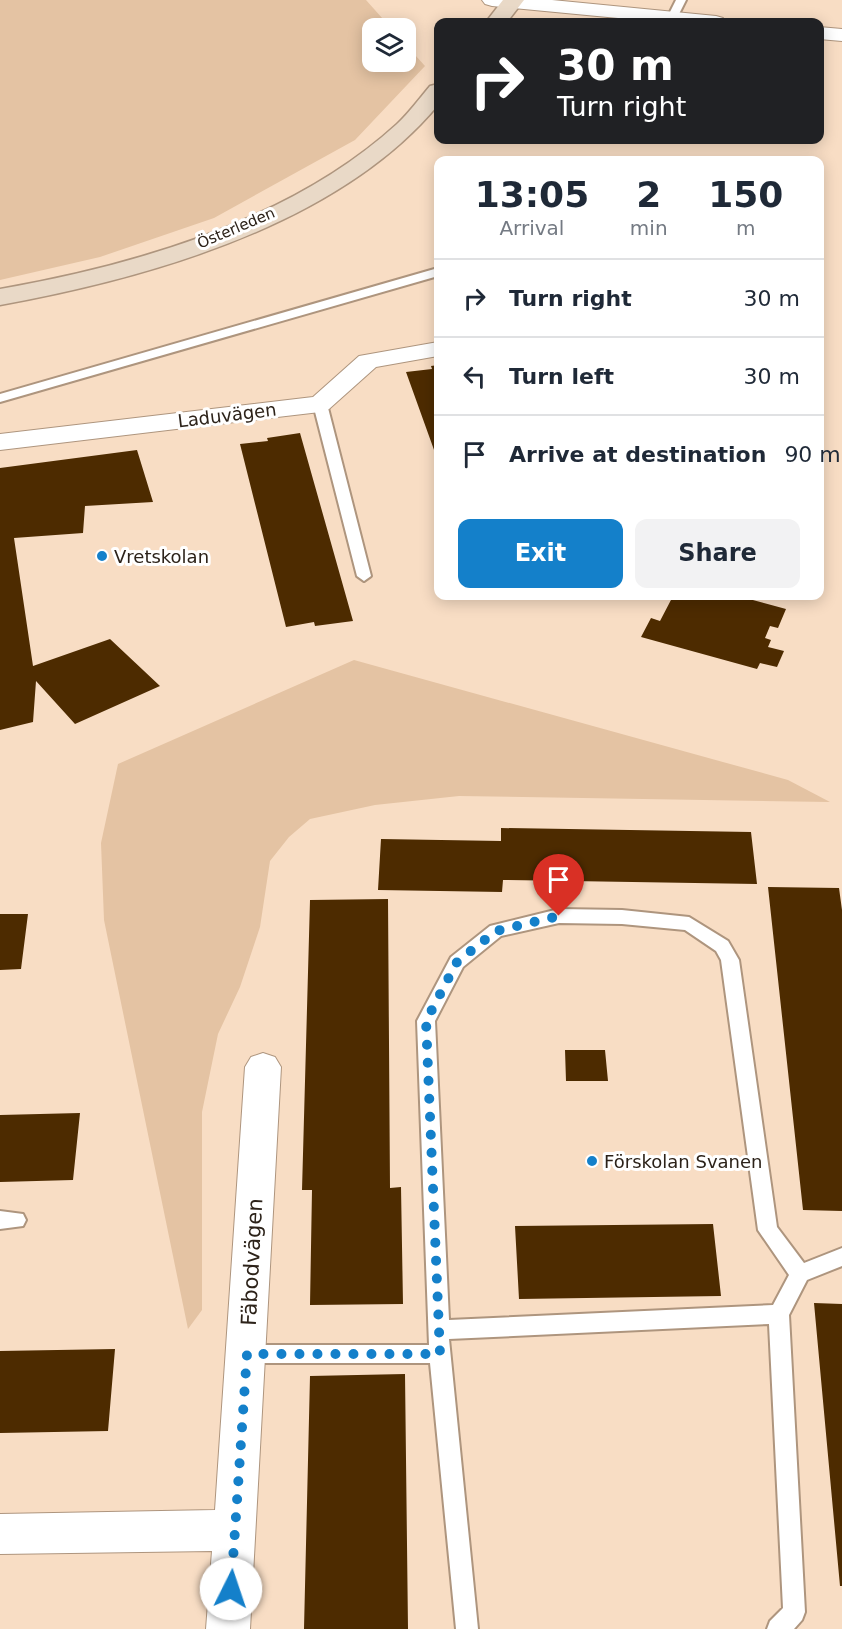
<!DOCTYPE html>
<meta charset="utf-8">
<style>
body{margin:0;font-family:"DejaVu Sans",sans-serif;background:#f2f2f3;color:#1f2937;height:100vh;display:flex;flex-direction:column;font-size:22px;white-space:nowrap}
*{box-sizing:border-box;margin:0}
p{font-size:20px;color:#747a83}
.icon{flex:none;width:33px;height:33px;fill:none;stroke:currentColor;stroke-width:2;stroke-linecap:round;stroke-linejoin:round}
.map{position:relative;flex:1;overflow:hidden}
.drawer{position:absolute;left:434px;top:156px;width:390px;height:444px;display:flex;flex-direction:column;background:#fff;border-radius:12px;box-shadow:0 3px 15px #0003}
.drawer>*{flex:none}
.banner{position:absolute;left:434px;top:18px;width:390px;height:126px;border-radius:12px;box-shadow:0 3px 15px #0003;background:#202124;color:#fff;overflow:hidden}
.tools{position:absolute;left:362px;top:18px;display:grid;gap:12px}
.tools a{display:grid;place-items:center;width:54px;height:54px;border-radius:12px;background:#fff;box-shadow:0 3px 15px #0003;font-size:30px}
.pin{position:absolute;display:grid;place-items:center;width:51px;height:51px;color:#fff;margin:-62px -26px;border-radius:50% 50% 50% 0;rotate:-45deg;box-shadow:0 0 6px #0007}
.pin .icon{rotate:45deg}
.me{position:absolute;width:66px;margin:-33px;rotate:4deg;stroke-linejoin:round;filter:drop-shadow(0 0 4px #0008)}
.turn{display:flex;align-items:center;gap:21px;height:126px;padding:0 24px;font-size:27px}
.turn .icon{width:78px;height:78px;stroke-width:2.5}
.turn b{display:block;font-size:42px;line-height:51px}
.eta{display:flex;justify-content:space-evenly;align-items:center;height:102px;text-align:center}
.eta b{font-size:36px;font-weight:700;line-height:42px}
.action{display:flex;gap:12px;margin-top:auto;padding:12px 24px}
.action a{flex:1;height:69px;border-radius:12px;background:#1480ca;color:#fff;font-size:24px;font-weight:700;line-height:69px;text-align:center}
.action a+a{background:#f2f2f3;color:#1f2937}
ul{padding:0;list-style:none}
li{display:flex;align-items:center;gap:18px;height:78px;padding:0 24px;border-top:2px solid #e0e1e3}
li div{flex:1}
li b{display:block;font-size:22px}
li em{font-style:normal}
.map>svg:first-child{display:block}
.green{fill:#e4c3a3}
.building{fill:#4d2b00}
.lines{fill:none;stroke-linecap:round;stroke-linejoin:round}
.lane-casing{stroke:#ae957e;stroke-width:4}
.street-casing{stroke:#ae957e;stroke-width:2}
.secondary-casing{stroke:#ae957e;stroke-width:3}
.lane{fill:#fff;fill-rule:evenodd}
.street{fill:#fff;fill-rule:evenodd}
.secondary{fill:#e9d9c7;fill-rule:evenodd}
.route{stroke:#1480ca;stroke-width:10;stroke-dasharray:0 18}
.poi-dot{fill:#1480ca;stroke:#fff;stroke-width:2}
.labels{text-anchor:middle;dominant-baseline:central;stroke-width:6;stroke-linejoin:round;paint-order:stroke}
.far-street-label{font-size:15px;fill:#2c2219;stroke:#fff}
.street-label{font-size:18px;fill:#2c2219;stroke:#fff}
.poi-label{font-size:18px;fill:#2c2219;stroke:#fff;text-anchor:start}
.near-street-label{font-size:21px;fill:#2c2219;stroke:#fff}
</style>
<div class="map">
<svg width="842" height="1629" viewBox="0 0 842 1629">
<rect width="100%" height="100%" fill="#f8ddc4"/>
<path class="green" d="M0 0H366L391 28H372V62H405V44L425 66 355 140 214 218 100 257 0 280Z
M354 660 788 780 830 802 459 796 375 805 310 819 289 837 270 861 260 927 240 987 218 1034 202 1112V1310L188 1329 104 920 101 843 118 764Z"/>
<path class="building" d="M438 365V461L406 372 432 369 431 366Z
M300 433 353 621 315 626 314 622 286 627 240 444 268 441 267 438Z
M137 450 153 502 85 506 83 533 14 538 33 666 110 639 160 686 75 724 36 681 33 722 0 730V468Z
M665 596H738L786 609 778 628 770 626 765 638 771 640 768 647 784 651 777 667 760 663 757 669 641 637 651 618 660 621 672 598Z
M501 828 751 832 757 884 503 880 502 892 378 890 381 839 501 841Z
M768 887 839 888 842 910V1211L803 1210Z
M388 899 390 1188 401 1187 403 1304 310 1305 312 1190H302L310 900Z
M0 914H28L21 969 0 970Z
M565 1050H605L608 1081H566Z
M80 1113 73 1180 0 1182V1115Z
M713 1224 721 1296 519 1299 515 1226Z
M814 1303 842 1304V1586H840Z
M115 1349 108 1431 0 1433V1351Z
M405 1374 408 1629H304L310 1376Z"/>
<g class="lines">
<defs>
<path id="lane" d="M676 0H686L676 20H668L667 18Z
M438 268V276L0 402V394Z
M320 400 327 404 371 576 364 581 357 576 313 404Z
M559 909 622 910 689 917 728 941 739 960 777 1227 804 1263 842 1248V1266L807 1280 789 1315 805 1612 802 1620 794 1629H767L770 1621 783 1608 769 1324 449 1339 478 1629H456L430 1363H247L240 1361 237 1354 240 1347 247 1345H429L417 1021 451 957 490 926ZM559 923 622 924 685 930 716 951 721 960 758 1230 789 1275 773 1305 449 1320 435 1021 463 967 501 936Z
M0 1211 23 1214 26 1220 23 1226 0 1229Z"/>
<path id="street" d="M482 0H552L716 16 723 18 726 22H660L492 6 485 4Z
M819 27 842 29V41L819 39Z
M438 342V356L376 367 329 409 320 412 0 450V434L313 397 359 356Z
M263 1053 275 1057 281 1067 250 1629H206L212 1551 0 1554V1514L215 1510 245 1067 251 1057Z"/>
<path id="secondary" d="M503 0H524L507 22H486Z
M438 84V105C338 225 149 278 0 305V289C137 265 292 220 397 124 409 113 419 99 430 86Z"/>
</defs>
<use href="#lane" class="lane-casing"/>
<use href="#street" class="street-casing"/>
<use href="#secondary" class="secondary-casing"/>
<use href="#lane" class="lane"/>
<use href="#street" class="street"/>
<use href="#secondary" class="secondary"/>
</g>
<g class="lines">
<path class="route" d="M231 1589 247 1354H440L426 1021 457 962 496 931 559 916"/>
</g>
<g class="poi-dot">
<circle cx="102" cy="556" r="6"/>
<circle cx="592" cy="1161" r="6"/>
</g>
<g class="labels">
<g class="far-street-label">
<text transform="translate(236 228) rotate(-23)">Österleden</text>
</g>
<g class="street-label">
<text transform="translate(227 415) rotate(-7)">Laduvägen</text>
</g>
<g class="poi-label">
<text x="114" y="556">Vretskolan</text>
<text x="604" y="1161">Förskolan Svanen</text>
</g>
<g class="near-street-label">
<text transform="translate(252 1262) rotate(-87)">Fäbodvägen</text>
</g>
</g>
</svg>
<div class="tools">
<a><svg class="icon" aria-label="layers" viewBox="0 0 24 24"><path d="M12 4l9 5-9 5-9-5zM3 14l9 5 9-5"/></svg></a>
</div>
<div class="pin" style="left:559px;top:916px;background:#d93025"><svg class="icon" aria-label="arrive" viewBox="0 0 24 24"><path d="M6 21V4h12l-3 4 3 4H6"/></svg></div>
<svg class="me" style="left:231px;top:1589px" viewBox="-20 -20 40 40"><circle r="19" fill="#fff"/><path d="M0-13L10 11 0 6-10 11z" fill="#1480ca"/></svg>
<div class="banner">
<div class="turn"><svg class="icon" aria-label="right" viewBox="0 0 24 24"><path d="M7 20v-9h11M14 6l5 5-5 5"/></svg><div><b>30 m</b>Turn right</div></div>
</div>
<section class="drawer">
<div class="eta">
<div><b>13:05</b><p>Arrival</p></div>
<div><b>2</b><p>min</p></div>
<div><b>150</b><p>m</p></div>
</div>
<ul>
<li><svg class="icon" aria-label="right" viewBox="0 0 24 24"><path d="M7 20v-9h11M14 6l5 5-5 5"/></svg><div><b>Turn right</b></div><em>30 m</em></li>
<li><svg class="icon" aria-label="left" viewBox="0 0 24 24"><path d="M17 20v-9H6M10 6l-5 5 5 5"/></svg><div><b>Turn left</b></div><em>30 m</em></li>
<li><svg class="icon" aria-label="arrive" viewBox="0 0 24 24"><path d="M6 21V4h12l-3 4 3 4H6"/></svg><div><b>Arrive at destination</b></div><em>90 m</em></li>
</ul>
<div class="action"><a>Exit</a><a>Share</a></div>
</section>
</div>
